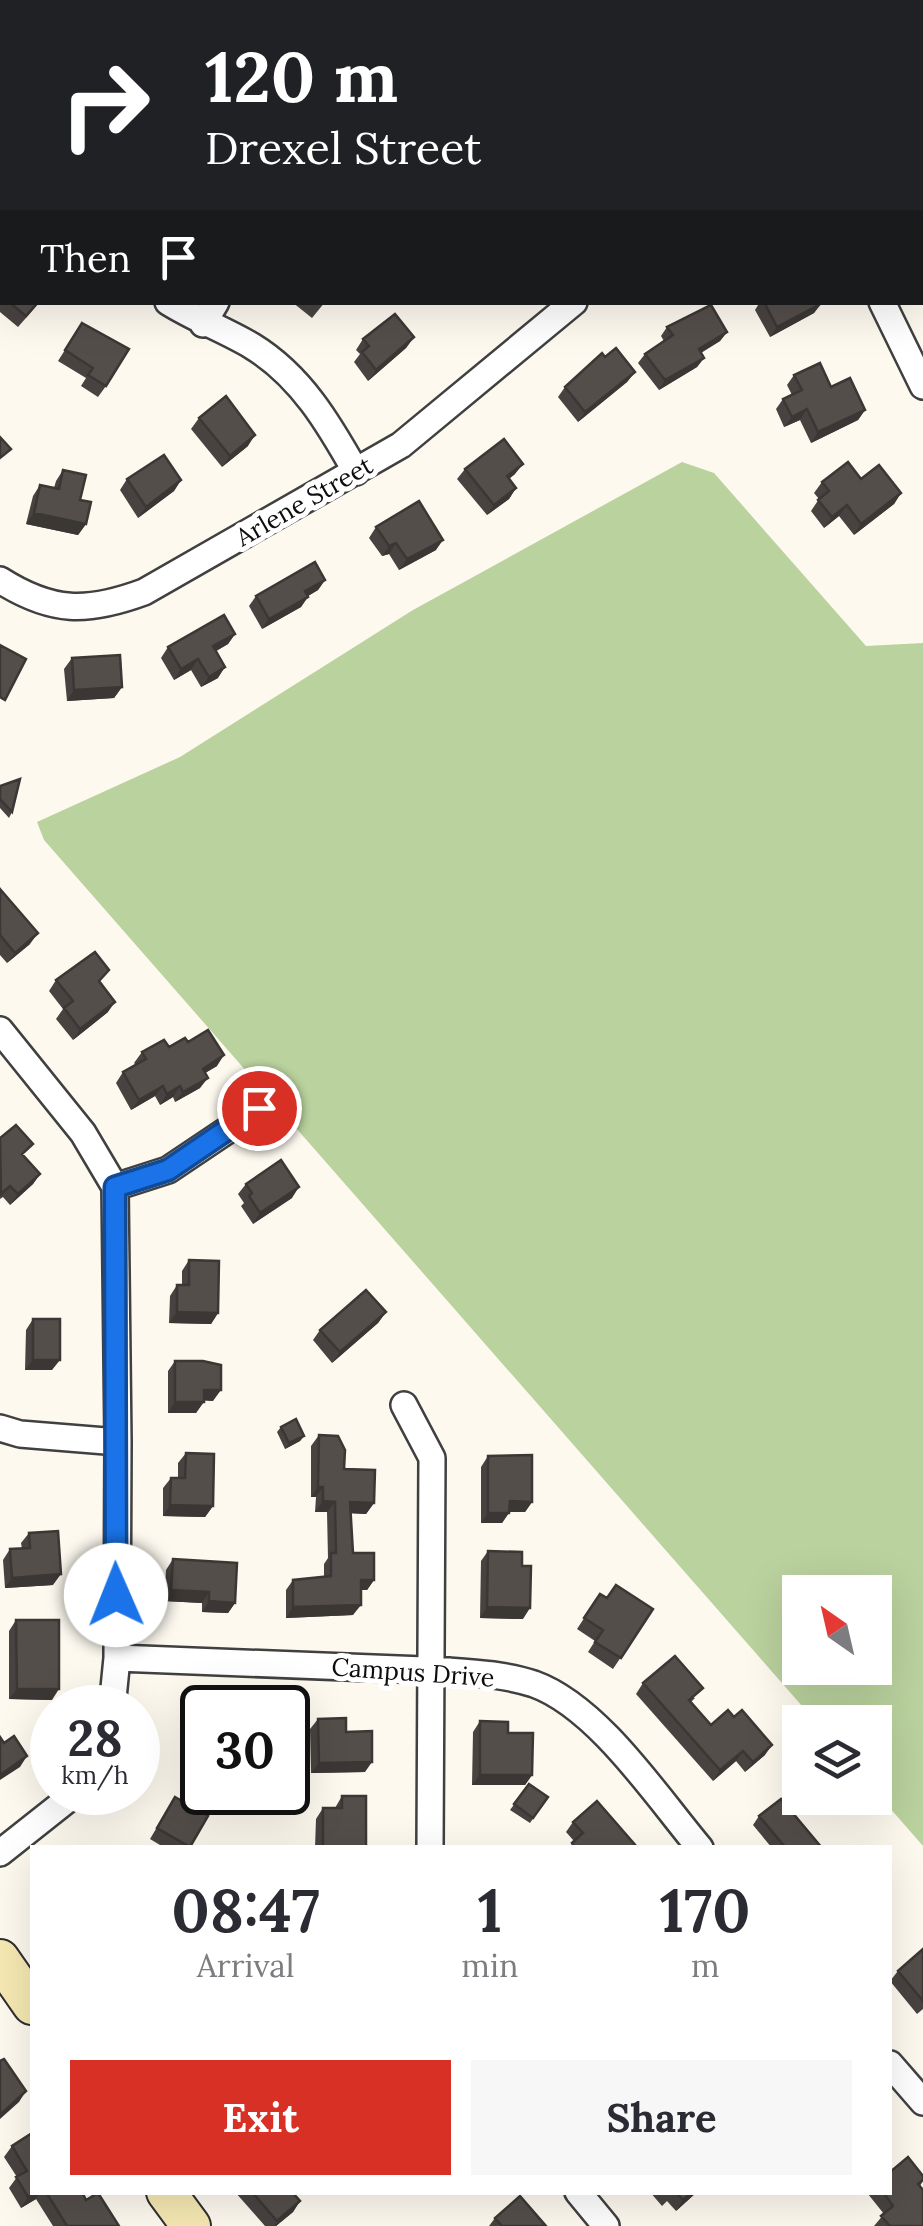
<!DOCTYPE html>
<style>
body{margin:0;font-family:Lora,serif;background:#f7f7f7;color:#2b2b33;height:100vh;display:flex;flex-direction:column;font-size:38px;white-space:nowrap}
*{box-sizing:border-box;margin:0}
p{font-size:32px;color:#7c7c81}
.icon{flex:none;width:55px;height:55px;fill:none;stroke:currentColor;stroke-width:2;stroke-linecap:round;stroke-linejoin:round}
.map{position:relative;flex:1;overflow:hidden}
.details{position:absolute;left:30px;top:1845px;width:862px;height:350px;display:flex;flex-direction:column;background:#fff;border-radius:0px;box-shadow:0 10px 40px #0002}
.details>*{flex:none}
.guide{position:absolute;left:0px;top:0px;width:925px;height:305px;box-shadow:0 10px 40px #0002;background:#202124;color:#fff;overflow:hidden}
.needle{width:65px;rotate:326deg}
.fabs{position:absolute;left:782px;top:1575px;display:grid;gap:20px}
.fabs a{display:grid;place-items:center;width:110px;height:110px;border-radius:0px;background:#fff;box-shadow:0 10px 40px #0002;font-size:50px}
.speed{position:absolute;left:30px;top:1685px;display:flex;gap:20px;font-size:50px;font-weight:700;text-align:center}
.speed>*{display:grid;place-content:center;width:130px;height:130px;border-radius:50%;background:#fff;box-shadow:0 10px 40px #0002;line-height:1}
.speed small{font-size:25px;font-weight:400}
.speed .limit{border:5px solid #111;border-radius:15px;background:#fff;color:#111}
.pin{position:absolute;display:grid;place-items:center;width:85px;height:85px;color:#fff;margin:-42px;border:5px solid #fff;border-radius:50%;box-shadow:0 2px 10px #0007}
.me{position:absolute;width:110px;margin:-55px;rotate:359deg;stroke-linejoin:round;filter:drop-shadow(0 0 8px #0008)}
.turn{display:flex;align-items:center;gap:35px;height:210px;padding:0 40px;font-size:45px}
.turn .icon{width:130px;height:130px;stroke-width:2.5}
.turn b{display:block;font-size:70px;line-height:85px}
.then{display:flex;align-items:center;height:95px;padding:0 40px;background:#0003;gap:20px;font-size:38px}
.eta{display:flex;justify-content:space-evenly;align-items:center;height:170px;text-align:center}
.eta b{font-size:60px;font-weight:700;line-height:70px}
.cta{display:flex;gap:20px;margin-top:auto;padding:20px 40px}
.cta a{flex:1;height:115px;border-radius:0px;background:#d93025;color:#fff;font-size:40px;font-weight:700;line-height:115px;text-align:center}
.cta a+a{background:#f7f7f7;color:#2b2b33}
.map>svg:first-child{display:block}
.forest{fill:#bad29e;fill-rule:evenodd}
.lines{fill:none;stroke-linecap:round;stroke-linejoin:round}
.street-casing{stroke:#404040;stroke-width:30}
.secondary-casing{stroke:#2f2f2f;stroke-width:42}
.street{stroke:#fff;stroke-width:25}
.secondary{stroke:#f5e8b2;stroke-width:38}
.wall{fill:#484340}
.shaded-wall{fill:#3b3734}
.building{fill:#544e4b;stroke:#3b3734;stroke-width:2.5}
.route-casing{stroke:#114b97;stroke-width:25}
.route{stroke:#1a73e8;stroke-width:18}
.labels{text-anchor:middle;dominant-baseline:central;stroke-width:10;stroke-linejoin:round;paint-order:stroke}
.street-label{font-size:25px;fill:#0d0d0d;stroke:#fff}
</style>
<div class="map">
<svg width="923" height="2226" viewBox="0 0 923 2226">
<rect width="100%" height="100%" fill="#fdf9ef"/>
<path class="forest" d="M682 462 714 473 866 646 923 643V1846L875 1791V1722H816L44 840 37 822 180 757 413 610ZM800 1592H875V1668H800Z"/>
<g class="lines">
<defs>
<path id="street" d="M401 0 403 2
M507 2 510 0
M922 126H923
M0 176 2 178
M168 302C195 319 225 330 252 346 301 376 329 424 356 472
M882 302 923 386
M203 324 216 302
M0 580C52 613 87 613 144 592L401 445 574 302
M0 1030 83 1133 115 1187 118 1442 117 1658 112 1708
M115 1187 168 1170 259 1109
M404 1405 432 1458 430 1848
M0 1428 20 1434 118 1442
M117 1658 449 1671C477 1673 507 1675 534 1684 598 1707 657 1797 700 1848
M0 1853 77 1792
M890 2064 923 2102
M578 2192 606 2226"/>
<path id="secondary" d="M0 1959 32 2005
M166 2192 191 2226"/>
</defs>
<use href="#street" class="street-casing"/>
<use href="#secondary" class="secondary-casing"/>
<use href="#street" class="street"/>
<use href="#secondary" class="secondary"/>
</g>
<path class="wall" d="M259 0H304L302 2H261Z
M618 0H663L660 2H618Z
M2 38V83L0 80V40Z
M2 275V302H40L18 327 0 312V277Z
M292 302H325L312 318Z
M760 302H821L814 313 770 337 755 310Z
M82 323 106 386 98 397 81 386 86 378 58 361Z
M667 327 727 332 720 341 701 353 704 358 697 367 659 390 638 363 645 354 664 341 661 336Z
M414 337 406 348 368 381 354 362 360 354 356 350 363 339Z
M605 357 635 372 627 382 578 422 558 397 565 387Z
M794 375 831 387 865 410 858 420 811 443 800 420 784 427 776 409 783 399 792 395 787 385Z
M199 418 248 446 222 467 191 429Z
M465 469 515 474 509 479 516 488 509 499 487 515 457 479Z
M63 470 80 500 86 524 78 535 26 524 33 496 40 485 54 488 56 481Z
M127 479 181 480 174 491 138 518 120 490Z
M861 479 901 493 894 504 854 535 839 516 824 528 811 511 819 499 814 493 822 482Z
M376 527 436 550 399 570 389 554 382 556 369 538Z
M325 580 318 590 308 596 301 607 262 629 249 606 256 596Z
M235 634 228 644 216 651 218 678 201 687 191 670 174 680 161 658 168 647Z
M72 658 122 687 114 698 67 701 64 669Z
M0 786 12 812 9 818 0 808Z
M0 889 30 944 7 963 0 955Z
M56 980 100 982 108 1012 73 1040 56 1019 63 1009 49 991Z
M188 1042 217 1066 205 1073 200 1088 175 1102 173 1097 160 1105 155 1096 131 1110 116 1083 123 1072 136 1065 134 1063 142 1052Z
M0 1138 24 1156 40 1174 33 1184 10 1205 3 1197 0 1199Z
M246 1184 292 1198 253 1224 241 1206 244 1203 238 1194Z
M189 1260 218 1313 211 1324 169 1323 170 1296 177 1285H182V1271Z
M386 1312 378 1323 332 1363 313 1340 320 1330Z
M33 1319 52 1370H25L26 1330Z
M175 1361 213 1401 204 1400 196 1413H168V1371Z
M281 1427 304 1436 300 1441 285 1449 277 1432Z
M319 1435 374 1503 366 1514 351 1513 353 1553 374 1580 367 1590H361L353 1615 286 1618V1590L293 1580 324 1576V1564L328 1558 327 1512H315L316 1497H311V1446Z
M186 1453 213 1506 205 1517 163 1516V1488L171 1478H178V1463Z
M488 1456 532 1502 525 1512H509L502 1523H481V1467Z
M29 1533 53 1585 5 1588 3 1560 10 1549H22L21 1543Z
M488 1551 523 1619 480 1618 481 1561Z
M173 1559 235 1603 228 1613 202 1612V1603L164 1601 166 1570Z
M600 1594 607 1598 653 1609 613 1669 588 1652 595 1641 577 1629Z
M16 1620 52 1700 9 1699V1631Z
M643 1683 695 1698 691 1702 711 1725 765 1755 745 1772 736 1761 713 1781 636 1694Z
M195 1715 202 1770H189L188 1725Z
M318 1719 346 1732 365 1772 311 1773 310 1729Z
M480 1721 508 1733 532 1775 525 1785H472L473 1732Z
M529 1784 548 1797 530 1823 510 1810Z
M342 1796 366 1848H315L316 1819 323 1808H335Z
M175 1797 208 1816 189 1848H165L150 1839Z
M759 1816 822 1848H772L753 1825Z
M573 1822 636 1848H569L574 1841 566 1832Z
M923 1949V2009L917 2014 890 1981 898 1971Z
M32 2133V2192H82L86 2200 119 2226H53L36 2199 21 2208 9 2188 17 2177 4 2157 12 2146Z
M923 2181 920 2186 923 2226H874L884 2214 868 2194 869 2192H890Z
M235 2192H292L300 2201 293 2212 276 2226H265Z
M650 2192H697L676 2211 667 2201 662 2206Z
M495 2218 546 2226H489Z"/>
<path class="shaded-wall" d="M822 303 814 313 770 337 777 327Z
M727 332 720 341 692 358 699 349Z
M414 337 406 348 368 381 376 370Z
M704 358 697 367 659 390 665 380Z
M635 372 627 382 578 422 585 412Z
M807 409 800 420 784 427 792 417Z
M865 410 858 420 811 443 818 432Z
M255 435 248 446 222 467 230 456Z
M523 464 515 474 499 486 507 476Z
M181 480 174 491 138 518 146 507Z
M516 488 509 499 487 515 494 505Z
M901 493 894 504 854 535 861 524Z
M847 505 839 516 824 528 832 517Z
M34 513 86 524 78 535 26 524Z
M443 540 436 550 399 570 407 559Z
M396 543 389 554 382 556 389 546Z
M325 580 318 590 298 602 305 591Z
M308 597 301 607 262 629 269 619Z
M235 634 228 644 206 657 213 646Z
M198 659 191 670 174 680 181 669Z
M225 667 218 678 201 687 209 677Z
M122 687 114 698 67 701 74 690Z
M38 933 30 944 7 963 15 953Z
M115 1002 108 1012 73 1040 80 1029Z
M224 1055 217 1066 195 1079 203 1069Z
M208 1078 200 1088 175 1102 183 1092Z
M163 1086 155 1096 131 1110 139 1100Z
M180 1086 173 1097 160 1105 167 1094Z
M40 1174 33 1184 10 1205 18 1194Z
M299 1187 292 1198 253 1224 260 1213Z
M177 1312 218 1313 211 1324 169 1323Z
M386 1312 378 1323 332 1363 340 1352Z
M33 1360H60L52 1370H25Z
M204 1390H221L213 1401 196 1400Z
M175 1402H204L196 1413H168Z
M304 1436 300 1441 285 1449 289 1443Z
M318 1487H323L316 1497H311Z
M323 1501 335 1502 327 1512H315Z
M510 1501 532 1502 525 1512H502Z
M350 1502 374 1503 366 1514 343 1513Z
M170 1505 213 1506 205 1517 163 1516Z
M488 1513H509L502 1523H481Z
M61 1574 53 1585 5 1588 12 1578Z
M361 1580H374L367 1590H354Z
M171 1590 209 1592 202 1603 164 1601Z
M209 1601 235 1603 228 1613 202 1612Z
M361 1605 353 1615 286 1618 293 1607Z
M487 1607 530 1608 523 1619 480 1618Z
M17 1689H59L52 1700 9 1699Z
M772 1745 765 1755 745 1772 753 1762Z
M743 1751 736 1761 713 1781 720 1770Z
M27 1756 20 1767 0 1780V1775Z
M196 1760H202V1770H189Z
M372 1762 365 1772 311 1773 319 1763Z
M480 1775H532L525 1785H472Z
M26 2091 19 2102 0 2119V2115Z
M36 2192H40L36 2199 21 2208 28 2197Z
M692 2192H697L676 2211 683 2200Z
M300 2201 293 2212 276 2226H274Z"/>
<path class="building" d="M275 0H301L298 2H286L284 0 281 2H277Z
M632 0H658L655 2H634Z
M2 275V297L0 295V277Z
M9 302H38L26 316Z
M764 302H821L822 303 777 327Z
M711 305 727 332 699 349 704 358 665 380 645 354 673 335 667 327Z
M395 314 414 337 376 370 362 352 369 346 363 339Z
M82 323 129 349 106 386 88 375 93 368 65 350Z
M616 348 635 372 585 412 565 387 602 353 605 357Z
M820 363 831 387 850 378 865 410 818 432 807 409 792 417 783 399 802 390 794 375Z
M226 396 255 435 230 456 199 418Z
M0 437 11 449 0 458Z
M504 439 523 464 507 476 516 488 494 505 465 469Z
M164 455 181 480 146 507 127 479Z
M848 462 861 479 879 465 901 493 861 524 847 505 832 517 818 500 829 491 822 482Z
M63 470 86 475 80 500 91 502 86 524 34 513 40 485 59 489Z
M419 501 443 540 407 559 396 543 389 546 376 527Z
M315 562 325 580 305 591 308 597 269 619 256 596Z
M224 615 235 634 213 646 225 667 209 677 198 659 181 669 168 647Z
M0 645 26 659 5 700 0 697Z
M120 655 122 687 74 690 72 658Z
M20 779 12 812 0 799V786Z
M0 889 38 933 15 953 0 935Z
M95 952 109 970 99 981 115 1002 80 1029 64 1008 73 1001 56 980Z
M208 1030 224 1055 203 1069 208 1078 183 1092 180 1086 167 1094 163 1086 139 1100 123 1072 146 1059 142 1052 164 1040 169 1047 185 1038 188 1042Z
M16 1125 33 1144 22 1154 40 1174 18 1194 10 1186 1 1194 0 1138Z
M281 1160 299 1187 260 1213 249 1196 252 1193 246 1184Z
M189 1260 219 1261 218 1313 177 1312V1285H189Z
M366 1290 386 1312 340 1352 320 1330Z
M33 1319H60V1360H33Z
M175 1361H203L221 1365V1390H204V1402H175Z
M296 1419 304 1436 289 1443 281 1427Z
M319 1435 338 1436 345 1450 344 1469 375 1470 374 1503 350 1502 353 1553H374V1580H361V1605L293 1607V1580L331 1576V1553H336L335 1502 323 1501V1487H318Z
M186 1453 214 1454 213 1506 170 1505 171 1478H185Z
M532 1455V1502L510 1501 509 1513H488V1456Z
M58 1531 61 1574 12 1578 10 1549 30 1548 29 1533Z
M488 1551 522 1552V1566H531L530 1608 487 1607Z
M173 1559 237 1563 235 1603 209 1601V1592L171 1590Z
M616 1585 653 1609 621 1658 595 1642 603 1630 584 1618 600 1594 607 1598Z
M16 1620H59V1689H17Z
M675 1656 703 1688 689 1700 711 1725 728 1710 734 1717 742 1710 772 1745 753 1762 743 1751 720 1770 643 1683Z
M195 1715H202V1760H196Z
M346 1718V1732L372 1731V1762L319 1763 318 1719Z
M480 1721 508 1722V1733H533L532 1775H480Z
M14 1736 27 1756 0 1775V1737L4 1743Z
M529 1784 548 1797 533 1818 514 1804Z
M342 1796H366V1848H323V1808H342Z
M175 1797 208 1816 190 1847 157 1828Z
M781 1799 822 1848H786L759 1816Z
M597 1801 637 1847 576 1848 572 1843 583 1833 573 1822Z
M923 1949V2001L898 1971Z
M4 2059 26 2091 0 2115V2061Z
M32 2133V2192H36L28 2197 16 2177 27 2171 12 2146Z
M908 2157 923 2176V2180L918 2184 923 2190V2226H890L881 2216 893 2206 883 2192H890V2172Z
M46 2192H82L86 2200 98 2193 119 2226H67Z
M252 2192H292L300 2201 277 2221Z
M676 2192H692L683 2200Z
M520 2196 546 2226H502L495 2218Z"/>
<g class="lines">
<defs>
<path id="route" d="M116 1595 115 1187 168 1170 259 1108"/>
</defs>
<use href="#route" class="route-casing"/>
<use href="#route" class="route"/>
</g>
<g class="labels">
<g class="street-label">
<text transform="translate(304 501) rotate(-30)">Arlene Street</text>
<text transform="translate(413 1672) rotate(4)">Campus Drive</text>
</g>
</g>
</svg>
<div class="fabs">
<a><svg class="needle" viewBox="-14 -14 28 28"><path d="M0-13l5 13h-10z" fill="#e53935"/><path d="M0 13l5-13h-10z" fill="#7c7c81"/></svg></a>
<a><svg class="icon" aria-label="layers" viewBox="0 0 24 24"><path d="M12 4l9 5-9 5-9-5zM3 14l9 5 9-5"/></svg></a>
</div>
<div class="speed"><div>28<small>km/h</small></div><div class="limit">30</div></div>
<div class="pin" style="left:259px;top:1108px;background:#d93025"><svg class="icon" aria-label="arrive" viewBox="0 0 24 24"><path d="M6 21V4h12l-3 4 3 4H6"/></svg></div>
<svg class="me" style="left:116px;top:1595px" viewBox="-20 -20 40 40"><circle r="19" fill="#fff"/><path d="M0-13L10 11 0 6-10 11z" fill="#1a73e8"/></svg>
<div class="guide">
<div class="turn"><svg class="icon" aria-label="right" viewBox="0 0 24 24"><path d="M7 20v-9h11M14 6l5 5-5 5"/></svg><div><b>120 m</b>Drexel Street</div></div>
<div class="then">Then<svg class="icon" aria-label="arrive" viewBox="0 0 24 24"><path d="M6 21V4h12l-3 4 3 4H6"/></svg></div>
</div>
<section class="details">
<div class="eta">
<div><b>08:47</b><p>Arrival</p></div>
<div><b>1</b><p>min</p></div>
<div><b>170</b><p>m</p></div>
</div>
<div class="cta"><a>Exit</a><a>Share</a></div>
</section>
</div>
